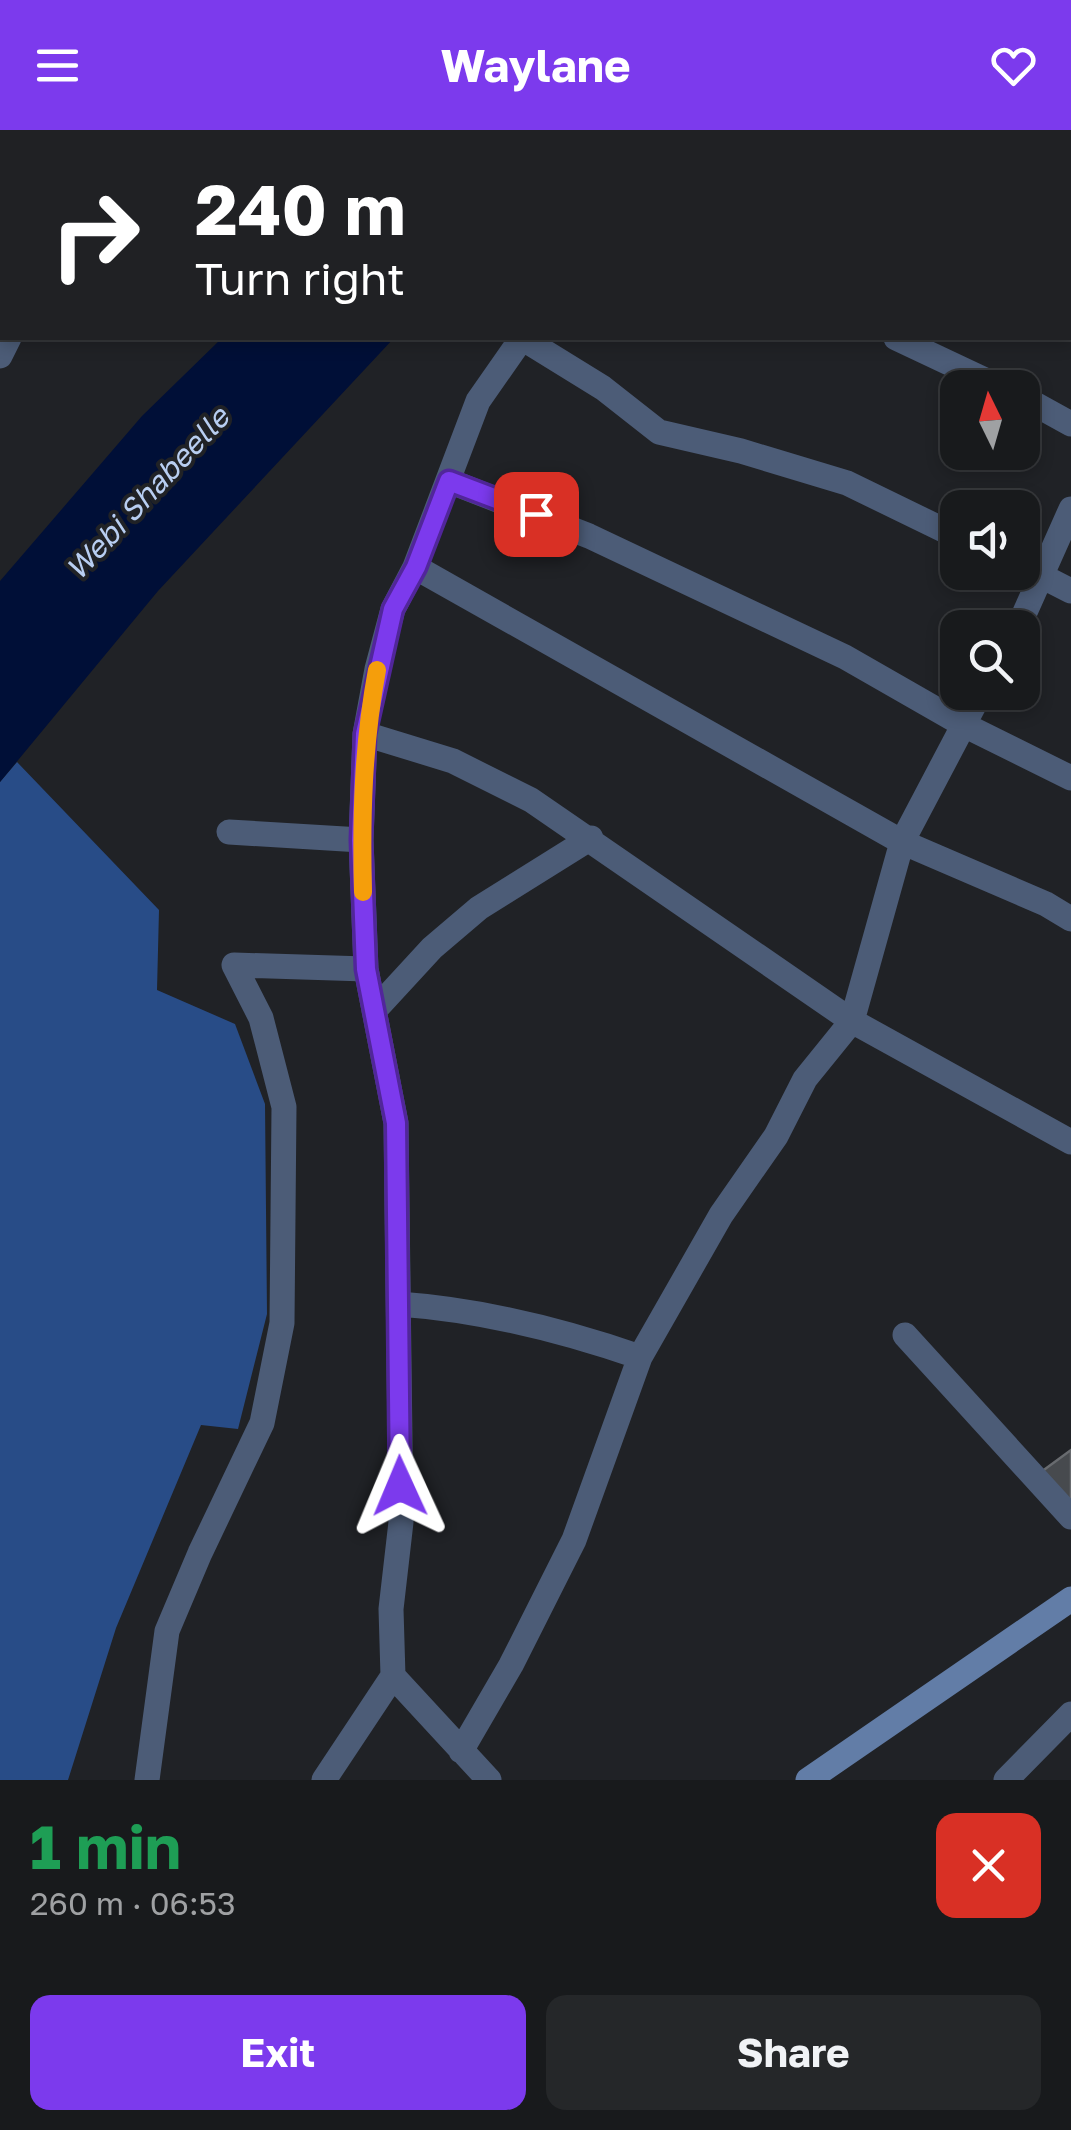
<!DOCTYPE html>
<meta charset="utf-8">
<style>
body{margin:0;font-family:"Golos Text",sans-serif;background:#252729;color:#f1f3f6;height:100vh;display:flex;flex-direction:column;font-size:38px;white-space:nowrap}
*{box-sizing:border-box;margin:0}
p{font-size:32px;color:#9fa1a3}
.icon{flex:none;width:55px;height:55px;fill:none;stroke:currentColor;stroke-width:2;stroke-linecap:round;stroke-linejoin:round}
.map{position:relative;height:1650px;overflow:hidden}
.side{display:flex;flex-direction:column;background:#181a1c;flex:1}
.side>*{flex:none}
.banner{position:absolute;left:0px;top:0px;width:1072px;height:210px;box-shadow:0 5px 15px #0003,0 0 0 2px #36383b;background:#202124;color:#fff;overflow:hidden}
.needle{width:65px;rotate:355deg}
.tools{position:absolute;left:940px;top:240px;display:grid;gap:20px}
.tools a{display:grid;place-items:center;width:100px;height:100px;border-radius:20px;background:#181a1c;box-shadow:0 5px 15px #0003,0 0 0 2px #36383b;font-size:50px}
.pin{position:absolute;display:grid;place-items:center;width:85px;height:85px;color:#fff;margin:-42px;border-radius:20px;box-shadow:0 5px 15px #0006}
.me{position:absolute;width:110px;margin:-55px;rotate:359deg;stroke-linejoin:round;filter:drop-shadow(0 0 8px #0008)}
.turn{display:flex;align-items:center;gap:35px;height:210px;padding:0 30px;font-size:45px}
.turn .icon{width:130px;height:130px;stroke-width:2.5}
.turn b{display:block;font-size:70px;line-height:85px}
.round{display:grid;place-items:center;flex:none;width:105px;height:105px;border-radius:20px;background:#252729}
.head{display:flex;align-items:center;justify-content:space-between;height:170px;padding:0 30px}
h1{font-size:60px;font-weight:700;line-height:75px;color:#1e9e55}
.action{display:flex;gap:20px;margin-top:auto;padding:20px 30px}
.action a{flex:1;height:115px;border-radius:20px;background:#7c3aed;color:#fff;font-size:40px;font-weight:700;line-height:115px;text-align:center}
.action a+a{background:#252729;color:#f1f3f6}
header{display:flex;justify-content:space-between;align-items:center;height:130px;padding:0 30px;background:#7c3aed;color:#fff;font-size:45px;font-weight:700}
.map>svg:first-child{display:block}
.forest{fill:#284c87}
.water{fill:#000f37}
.building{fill:#474a4e;stroke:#686b6f;stroke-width:2.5}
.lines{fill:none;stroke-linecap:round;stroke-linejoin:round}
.minor{stroke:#4c5c77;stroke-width:25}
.secondary{stroke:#627da7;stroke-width:25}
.route-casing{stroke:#51269a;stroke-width:25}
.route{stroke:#7c3aed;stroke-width:18}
.slow{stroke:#f59e0b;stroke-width:18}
.labels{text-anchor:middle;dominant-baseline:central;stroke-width:8;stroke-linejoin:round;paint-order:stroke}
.water-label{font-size:30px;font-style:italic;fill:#b8cef1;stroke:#202226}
</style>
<header><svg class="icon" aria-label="menu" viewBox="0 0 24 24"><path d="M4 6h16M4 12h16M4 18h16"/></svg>Waylane<svg class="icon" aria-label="heart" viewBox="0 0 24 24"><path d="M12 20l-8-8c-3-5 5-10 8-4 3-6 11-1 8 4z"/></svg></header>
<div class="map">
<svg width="1071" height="1650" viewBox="0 0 1071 1650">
<rect width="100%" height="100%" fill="#202226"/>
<path class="forest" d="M17 632 159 780 157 860 235 894 265 974 267 1184 238 1299 201 1295 116 1498 68 1650H0V652Z"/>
<path class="water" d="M222 208H394L158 461 0 652V451L142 286Z"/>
<path class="building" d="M1071 1320V1383L1041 1342Z"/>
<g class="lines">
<path class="minor" d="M822 0 827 2
M102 2 103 0
M692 2 695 0
M1070 127 1071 128
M522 208 603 258 659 302 741 321 847 353 958 407
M896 208 1002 258
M0 226 9 208
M1022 267 1071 294
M449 351 589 406 845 527 962 594 1071 648
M1022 436 1071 461
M415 437 902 712 1046 774 1071 789
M1018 498 1071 379
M365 604 453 631 531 670 852 891 1071 1012
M229 702 361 710
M374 881 432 818 479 778 591 708
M399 1174C483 1180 562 1200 640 1227
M905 1205 1071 1387
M461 1621 511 1535 574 1410 640 1227 721 1085 776 1006 805 949 852 891 902 712 981 562
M147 1650 167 1501 200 1423 262 1293 282 1193 284 977 261 888 234 835 366 839
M324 1650 393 1546
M489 1650 393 1546 391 1479 401 1392 396 993 366 839 361 710 365 604 377 539 393 479 415 437 478 271 522 208
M1006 1650 1071 1584"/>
<path class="secondary" d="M808 1650 1071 1469"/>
</g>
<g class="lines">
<defs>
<path id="route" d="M400 1356 396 993 366 839 361 710 365 604 393 479 416 437 449 351 536 384"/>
</defs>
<use href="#route" class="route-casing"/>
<use href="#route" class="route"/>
<path class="slow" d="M363 762C361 686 363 615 377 540"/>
</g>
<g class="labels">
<g class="water-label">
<text transform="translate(147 363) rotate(-47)">Webi Shabeelle</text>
</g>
</g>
</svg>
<div class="tools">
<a><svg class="needle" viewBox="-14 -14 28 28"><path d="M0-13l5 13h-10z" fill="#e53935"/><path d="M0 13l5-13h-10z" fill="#9fa1a3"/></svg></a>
<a><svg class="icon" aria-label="sound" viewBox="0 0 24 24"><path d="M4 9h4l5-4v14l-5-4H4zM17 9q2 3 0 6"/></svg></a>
<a><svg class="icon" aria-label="search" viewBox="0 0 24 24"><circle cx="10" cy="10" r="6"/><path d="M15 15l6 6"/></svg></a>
</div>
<div class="pin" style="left:536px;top:384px;background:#d93025"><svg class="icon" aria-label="arrive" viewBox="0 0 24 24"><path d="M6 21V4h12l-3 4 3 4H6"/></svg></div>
<svg class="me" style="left:400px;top:1356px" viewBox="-20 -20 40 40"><path d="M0-17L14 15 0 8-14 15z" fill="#7c3aed" stroke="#fff" stroke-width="4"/></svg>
<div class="banner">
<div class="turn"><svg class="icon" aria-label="right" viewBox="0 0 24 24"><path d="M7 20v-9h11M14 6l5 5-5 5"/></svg><div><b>240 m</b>Turn right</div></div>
</div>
</div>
<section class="side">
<div class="head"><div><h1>1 min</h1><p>260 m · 06:53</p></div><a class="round" style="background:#d93025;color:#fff"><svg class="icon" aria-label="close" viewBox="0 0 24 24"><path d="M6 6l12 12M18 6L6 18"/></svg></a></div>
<div class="action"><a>Exit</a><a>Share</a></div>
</section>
